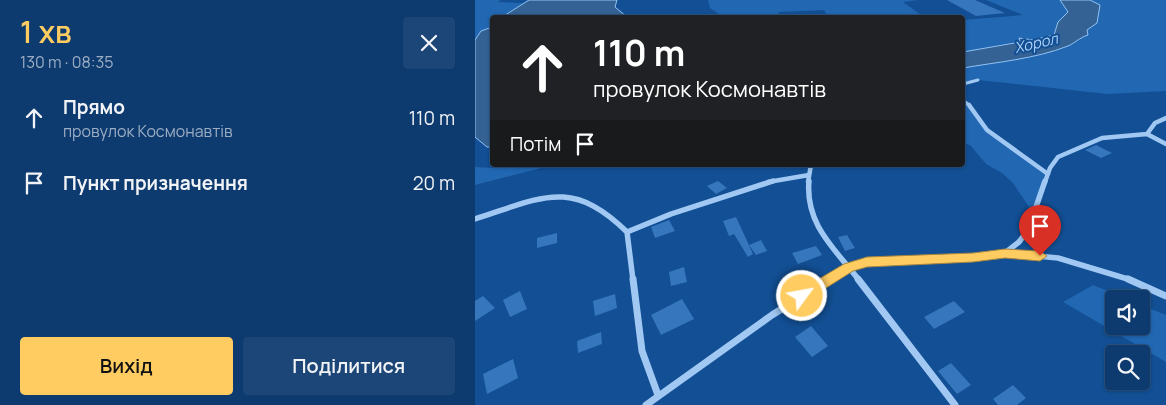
<!DOCTYPE html>
<html lang="uk">
<meta charset="utf-8">
<style>
body{margin:0;font-family:Manrope,sans-serif;background:#1c4677;color:#f1f3f6;height:100vh;display:flex;flex-direction:column;font-size:19px;white-space:nowrap}
*{box-sizing:border-box;margin:0}
p{font-size:16px;color:#9badc3}
.icon{flex:none;width:28px;height:28px;fill:none;stroke:currentColor;stroke-width:2;stroke-linecap:round;stroke-linejoin:round}
.map{position:relative;flex:1;overflow:hidden}
.side{display:flex;flex-direction:column;background:#0e3b6f;width:475px}
.side>*{flex:none}
.hud{position:absolute;left:15px;top:15px;width:475px;height:152px;border-radius:5px;box-shadow:0 1px 4px #0004,0 0 0 1px #2e5582;background:#202124;color:#fff;overflow:hidden}
.fabs{position:absolute;left:630px;top:290px;display:grid;gap:10px}
.fabs a{display:grid;place-items:center;width:45px;height:45px;border-radius:5px;background:#0e3b6f;box-shadow:0 1px 4px #0004,0 0 0 1px #2e5582;font-size:25px}
.pin{position:absolute;display:grid;place-items:center;width:42px;height:42px;color:#fff;margin:-51px -21px;border-radius:50% 50% 50% 0;rotate:-45deg;box-shadow:0 0 5px #0007}
.pin .icon{rotate:45deg}
.me{position:absolute;width:55px;margin:-28px;rotate:58deg;stroke-linejoin:round;filter:drop-shadow(0 0 4px #0008)}
.turn{display:flex;align-items:center;gap:18px;height:105px;padding:0 20px;font-size:22px}
.turn .icon{width:65px;height:65px;stroke-width:2.5}
.turn b{display:block;font-size:35px;line-height:42px}
.then{display:flex;align-items:center;height:48px;padding:0 20px;background:#0003;gap:10px;font-size:19px}
.round{display:grid;place-items:center;flex:none;width:52px;height:52px;border-radius:5px;background:#1c4677}
.overview{display:flex;align-items:center;justify-content:space-between;height:85px;padding:0 20px}
h1{font-size:30px;font-weight:600;line-height:38px;color:#ffcc62}
.button{display:flex;gap:10px;margin-top:auto;padding:10px 20px}
.button a{flex:1;height:58px;border-radius:5px;background:#ffcc62;color:#111;font-size:20px;font-weight:600;line-height:58px;text-align:center}
.button a+a{background:#1c4677;color:#f1f3f6}
ul{padding:0;list-style:none}
li{display:flex;align-items:center;gap:15px;height:65px;padding:0 20px}
li div{flex:1}
li b{display:block;font-size:19px}
li em{font-style:normal}
main{display:flex;flex:1;min-height:0}
.map>svg:first-child{display:block}
.green{fill:#2167b2}
.water{fill:#356294;stroke:#92c4f6}
.building{fill:#3676bc}
.lines{fill:none;stroke-linecap:round;stroke-linejoin:round}
.street-far3{stroke:#a0c8f3;stroke-width:3}
.street-far2{stroke:#a0c8f3;stroke-width:4.5}
.street-far1{stroke:#a0c8f3;stroke-width:5.5}
.street{stroke:#a0c8f3;stroke-width:7}
.route{fill:#ffcc62;stroke:#a68540}
.labels{text-anchor:middle;dominant-baseline:central;stroke-width:4;stroke-linejoin:round;paint-order:stroke}
.far-water-label{font-size:15px;font-style:italic;fill:#add2fa;stroke:#124f94}
</style>
<main>
<section class="side">
<div class="overview"><div><h1>1 хв</h1><p>130 m · 08:35</p></div><a class="round"><svg class="icon" aria-label="close" viewBox="0 0 24 24"><path d="M6 6l12 12M18 6L6 18"/></svg></a></div>
<ul>
<li><svg class="icon" aria-label="ahead" viewBox="0 0 24 24"><path d="M12 20V5M6 11l6-6 6 6"/></svg><div><b>Прямо</b><p>провулок Космонавтів</p></div><em>110 m</em></li>
<li><svg class="icon" aria-label="arrive" viewBox="0 0 24 24"><path d="M6 21V4h12l-3 4 3 4H6"/></svg><div><b>Пункт призначення</b></div><em>20 m</em></li>
</ul>
<div class="button"><a>Вихід</a><a>Поділитися</a></div>
</section>
<div class="map">
<svg width="691" height="405" viewBox="0 0 691 405">
<rect width="100%" height="100%" fill="#124f94"/>
<path class="green" d="M0 0H26L23 2 48 3 27 17 18 18 17 27 6 31 0 40Z
M233 0H444L428 2 449 17H353L349 10 304 12V17H211L232 14 247 16 235 8Z
M511 0H585L593 12 583 22 579 35 558 40 545 38 546 41 488 52V33L491 32 488 28V20L548 15Z
M615 0H691V91L632 94 504 80 488 84V68C522 62 560 59 592 46 600 43 604 38 613 35L611 30 625 5Z
M488 100 497 108 512 130 573 174 558 213 538 183 527 173 511 164 495 145 488 143Z
M28 165H78L0 185V167L18 168Z
M618 285 652 299H639V326H666V305L691 315V362L588 302Z"/>
<path class="water" d="M54 0H142L140 7 152 17H27Z
M585 0H615L625 5 622 23 612 30 613 35C604 38 600 43 593 46 560 59 522 62 488 68V52L545 42 544 38 558 40 579 35 583 22 593 12Z
M17 27H18L17 147H12L0 137V40L6 31Z"/>
<path class="building" d="M472 0H500L530 13 501 16Z
M621 145 637 153 626 158 610 150Z
M243 181 252 188 241 194 232 186Z
M261 217 278 254 273 257 259 234 254 236 248 221Z
M194 220 200 231 180 238 176 227Z
M82 233V243L62 248V238Z
M372 235 380 248 370 251 363 237Z
M286 240 292 251 281 255 274 245Z
M341 246 347 255 323 264 317 253Z
M209 267 212 282 196 286 194 272Z
M45 291 52 309 35 317 28 300Z
M140 294 142 308 120 316 118 301Z
M8 296 20 308 0 321V301Z
M207 299 219 319 186 335 176 315Z
M479 301 490 312 459 329 449 317Z
M336 326 353 346 337 357 320 337Z
M126 332 127 344 103 353 102 341Z
M38 359 43 378 12 394 8 374Z
M476 363 496 385 482 394 463 371Z
M538 385 551 398 542 405H523L518 399Z"/>
<g class="lines">
<path class="street-far3" d="M488 84 503 80
M488 100 495 106"/>
<path class="street-far2" d="M494 105 512 130 573 174
M672 134 691 144
M293 182 334 175
M333 182 336 165
M570 182 575 168 583 157 627 138 672 134 680 123 691 118"/>
<path class="street-far1" d="M334 181C330 224 359 248 384 280
M0 219C66 198 96 177 152 232L158 280
M152 232 196 214 298 181
M530 253 583 258 656 280
M352 280 373 267 409 260 498 257 530 253 544 242 553 230 570 181"/>
<path class="street" d="M158 279 167 351 183 395
M383 279 480 405
M653 279 691 296
M171 405 297 315 354 279"/>
</g>
<path class="route" d="M530 249 565 251 572 256 565 261 530 258 498 262 392 267 378 271 332 300H322L320 296 322 292 369 264 392 257 498 253Z"/>
<g class="labels">
<g class="far-water-label">
<text transform="translate(561 43) rotate(-13)">Хорол</text>
</g>
</g>
</svg>
<div class="fabs">
<a><svg class="icon" aria-label="sound" viewBox="0 0 24 24"><path d="M4 9h4l5-4v14l-5-4H4zM17 9q2 3 0 6"/></svg></a>
<a><svg class="icon" aria-label="search" viewBox="0 0 24 24"><circle cx="10" cy="10" r="6"/><path d="M15 15l6 6"/></svg></a>
</div>
<div class="pin" style="left:565px;top:256px;background:#d93025"><svg class="icon" aria-label="arrive" viewBox="0 0 24 24"><path d="M6 21V4h12l-3 4 3 4H6"/></svg></div>
<svg class="me" style="left:327px;top:296px" viewBox="-20 -20 40 40"><circle r="17" fill="#ffcc62" stroke="#fff" stroke-width="3"/><path d="M0-11L8 9 0 5-8 9z" fill="#fff"/></svg>
<div class="hud">
<div class="turn"><svg class="icon" aria-label="ahead" viewBox="0 0 24 24"><path d="M12 20V5M6 11l6-6 6 6"/></svg><div><b>110 m</b>провулок Космонавтів</div></div>
<div class="then">Потім<svg class="icon" aria-label="arrive" viewBox="0 0 24 24"><path d="M6 21V4h12l-3 4 3 4H6"/></svg></div>
</div>
</div>
</main>
